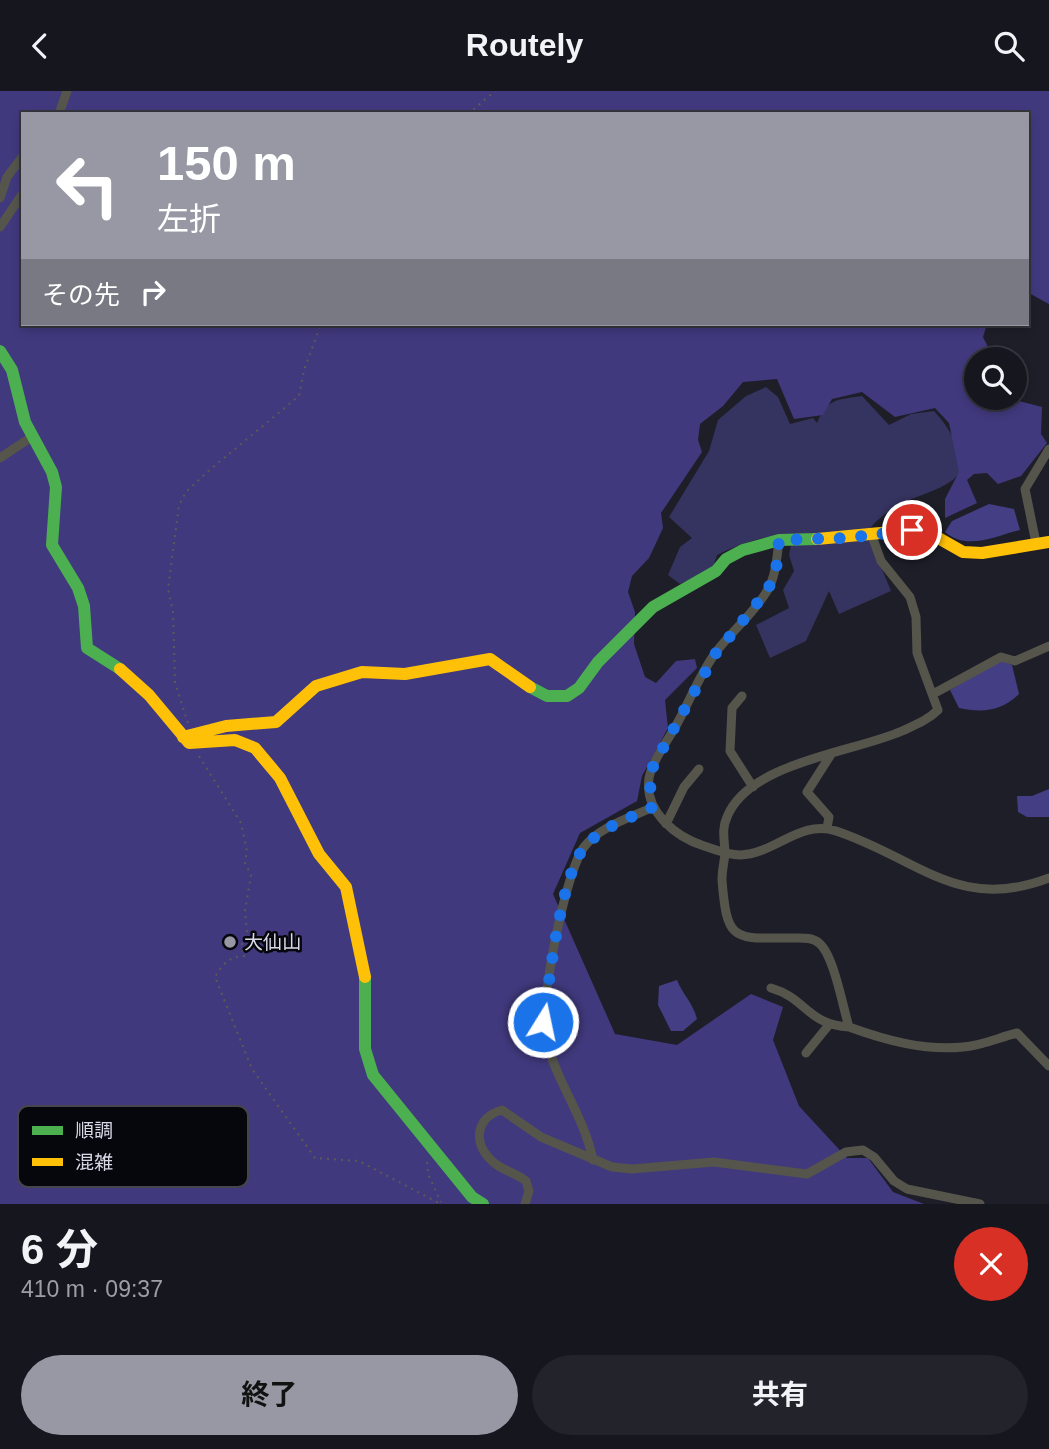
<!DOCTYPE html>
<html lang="ja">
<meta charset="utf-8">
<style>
body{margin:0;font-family:Arial,"Noto Sans JP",sans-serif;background:#23232c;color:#f1f3f6;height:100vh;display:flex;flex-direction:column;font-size:26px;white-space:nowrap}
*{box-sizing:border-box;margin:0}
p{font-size:23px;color:#9e9fa4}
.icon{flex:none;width:38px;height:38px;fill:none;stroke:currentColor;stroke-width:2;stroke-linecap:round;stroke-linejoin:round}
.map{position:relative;height:1113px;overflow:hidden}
.panel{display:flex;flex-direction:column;background:#16161f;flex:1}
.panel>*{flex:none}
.guide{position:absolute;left:21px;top:21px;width:1008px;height:214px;border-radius:0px;box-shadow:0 4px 10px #0003,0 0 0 2px #35353d;background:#9798a4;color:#fff;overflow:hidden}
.controls{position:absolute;left:964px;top:256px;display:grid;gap:14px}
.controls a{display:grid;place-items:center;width:63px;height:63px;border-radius:50%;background:#16161f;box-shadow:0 4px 10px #0003,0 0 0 2px #35353d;font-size:35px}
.pin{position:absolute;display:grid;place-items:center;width:60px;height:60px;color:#fff;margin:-30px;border:4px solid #fff;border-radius:50%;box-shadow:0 2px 7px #0007}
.me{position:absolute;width:77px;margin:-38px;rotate:10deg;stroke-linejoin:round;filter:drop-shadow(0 0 5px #0008)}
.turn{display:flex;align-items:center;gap:24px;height:147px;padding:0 21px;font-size:32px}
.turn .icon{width:91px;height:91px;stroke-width:2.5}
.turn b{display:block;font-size:49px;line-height:60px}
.then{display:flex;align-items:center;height:66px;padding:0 21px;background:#0003;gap:14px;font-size:26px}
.round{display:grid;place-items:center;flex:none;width:74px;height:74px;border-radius:37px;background:#23232c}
.headline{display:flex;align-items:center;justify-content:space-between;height:119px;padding:0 21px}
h1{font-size:42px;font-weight:700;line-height:52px}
.action{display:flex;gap:14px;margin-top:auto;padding:14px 21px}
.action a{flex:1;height:80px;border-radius:42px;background:#9798a4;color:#111;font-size:28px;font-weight:700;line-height:80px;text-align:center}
.action a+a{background:#23232c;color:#f1f3f6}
header{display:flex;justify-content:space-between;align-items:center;height:91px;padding:0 21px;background:#16161f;font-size:32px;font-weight:700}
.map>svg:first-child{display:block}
.green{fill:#35335f}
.forest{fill:#40397d}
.water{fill:#443e84}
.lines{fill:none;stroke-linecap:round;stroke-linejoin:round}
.path{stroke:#5a5a57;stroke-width:2;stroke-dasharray:2 5;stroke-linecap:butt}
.street{stroke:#55554c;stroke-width:9}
.fast{stroke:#4caf50;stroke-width:12}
.slow{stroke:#ffc107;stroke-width:12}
.route{stroke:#1a73e8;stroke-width:12;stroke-dasharray:0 21.6}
.poi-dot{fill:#9798a4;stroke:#06060d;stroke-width:2.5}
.labels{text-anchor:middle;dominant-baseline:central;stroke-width:5;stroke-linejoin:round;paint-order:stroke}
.poi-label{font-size:19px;fill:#d8d9e7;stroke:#06060d;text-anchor:start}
.key{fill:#06060d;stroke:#45454e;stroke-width:2}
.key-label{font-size:19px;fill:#d8d9e7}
</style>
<header><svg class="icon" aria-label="back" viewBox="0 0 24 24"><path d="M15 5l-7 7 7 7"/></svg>Routely<svg class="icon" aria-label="search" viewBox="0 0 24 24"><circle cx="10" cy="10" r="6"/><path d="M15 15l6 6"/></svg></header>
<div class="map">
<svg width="1049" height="1113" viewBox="0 0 1049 1113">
<rect width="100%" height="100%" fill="#1e1e29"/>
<path class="green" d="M766 296 778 306 790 333 813 327 817 332C828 307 836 309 862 305L889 334 911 323 934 320C945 332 951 341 957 356 959 360 963 366 963 371 965 392 922 403 909 409 895 415 874 429 867 442L891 500 839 523 829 500 806 550 770 567 756 534 789 517 783 499 794 480 789 464 793 445C768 442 740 453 717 464L712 479 680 493 668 484 680 456 692 447 669 426 709 360 718 329 746 305Z"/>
<path class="forest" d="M0 0H1049V213L1027 201V23H23V233H987L983 246 994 268H976V306H1015V296L1019 310 1042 316 1041 343 1047 352 1021 385 998 393 987 382 974 383 967 389 977 412 945 427V408L959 381 949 332 935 317 895 326 862 301 832 308 823 324 794 328 777 288 743 291 723 315 700 333 698 349 702 361 661 422 663 437 649 467 632 485 628 501 635 521 634 553 645 586 656 592 676 570 695 568 697 577 665 609 668 637 642 685 637 710 580 742 553 803 615 943 677 954 751 903 783 916 773 949 799 1015 847 1067H868L893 1101 924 1113H0Z"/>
<path class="water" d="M989 413 1014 418 1020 439C995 445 967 460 945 441L952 430Z
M1000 569 1012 574 1019 603C1002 620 983 622 959 617L950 599Z
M1049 698V726H1027L1018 721 1017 705H1032Z
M677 889C683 904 693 912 697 928L683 940H671L658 914 659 895Z"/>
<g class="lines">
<path class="path" d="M468 23 495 0
M188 632 175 592 173 521 168 498 179 414 186 401 206 382 299 305 304 279 321 233
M199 665 241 732 247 760 245 772 251 784 245 820 247 842 241 855 245 865C230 864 221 875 215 886L252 978 315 1067 359 1070 441 1113
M427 1071 428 1083 441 1111"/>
<path class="street" d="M59 23 67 0
M0 107 7 86 23 65
M0 136 23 102
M0 367 33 345
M872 445 881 470 910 506 916 526 917 562 938 619C928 629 915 634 902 640 852 662 749 671 727 726 721 739 725 750 725 763 724 772 722 779 722 789 727 853 734 847 794 847 802 847 812 846 819 852 834 864 843 917 849 936 885 949 924 960 963 956 981 955 1000 946 1017 942L1049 975
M779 449C777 465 776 486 767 500 754 522 732 540 716 561 700 583 691 607 678 631 669 648 653 668 649 687 644 721 676 746 704 755 716 759 728 764 740 764 775 763 800 728 836 740 918 767 958 822 1049 787
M1036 452 1025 398 1049 358
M933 603 1001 566 1015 570 1049 555
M742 605 732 617 730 660 753 696
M666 733 684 696 699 678
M827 737 829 726 807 701 830 665
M771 897C806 907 808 934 849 936
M806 962 828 935
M593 1069C584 1025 557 992 546 949 538 918 565 782 584 756 600 735 630 727 653 716
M525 1113 529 1100 526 1090C516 1082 501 1079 492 1070 472 1052 476 1026 502 1019L541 1046 612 1076 632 1078 714 1071 807 1083 846 1061 863 1059 874 1066 894 1090 907 1098 980 1113"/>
<path class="fast" d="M0 260 12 279 25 331 52 381 56 396 52 454 78 497 84 515 87 557 120 578
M530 596 547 605H567L579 597 598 571 653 516 716 480 726 468 743 459 779 449 817 448
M365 886V958L373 984 472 1106 483 1113"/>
<path class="slow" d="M817 448 912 439 933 444 963 461 982 462 1049 451
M120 578 149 604 189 652 235 649 255 657 280 687 319 763 346 796 365 886
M183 646 226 635 276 631 316 595 362 581 405 583 490 568 530 596"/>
</g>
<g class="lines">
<path class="route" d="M543 931C550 890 560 781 587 753 605 735 630 727 653 716L649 687 654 673 716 562 768 499 777 473 779 449 848 447 912 439"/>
</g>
<circle class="poi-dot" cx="230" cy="851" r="7"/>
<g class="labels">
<g class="poi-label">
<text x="244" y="851">大仙山</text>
</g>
</g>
<rect x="18" y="1015" width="230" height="81" rx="10" class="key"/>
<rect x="32" y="1035" width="31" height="9" fill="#4caf50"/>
<rect x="32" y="1067" width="31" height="8" fill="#ffc107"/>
<g class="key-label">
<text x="75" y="1046">順調</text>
<text x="75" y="1078">混雑</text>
</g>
</svg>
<div class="controls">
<a><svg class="icon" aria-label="search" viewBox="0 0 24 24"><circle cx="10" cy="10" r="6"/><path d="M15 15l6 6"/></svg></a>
</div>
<div class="pin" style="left:912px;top:439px;background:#d93025"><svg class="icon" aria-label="arrive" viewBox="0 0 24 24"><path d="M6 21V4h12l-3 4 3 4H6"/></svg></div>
<svg class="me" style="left:543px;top:931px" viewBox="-20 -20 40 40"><circle r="17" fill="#1a73e8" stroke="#fff" stroke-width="3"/><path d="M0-11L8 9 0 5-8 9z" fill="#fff"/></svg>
<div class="guide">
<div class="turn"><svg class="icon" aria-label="left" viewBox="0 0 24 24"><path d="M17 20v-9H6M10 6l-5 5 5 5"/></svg><div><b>150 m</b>左折</div></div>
<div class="then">その先<svg class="icon" aria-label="right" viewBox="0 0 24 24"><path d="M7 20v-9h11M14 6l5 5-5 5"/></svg></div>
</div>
</div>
<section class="panel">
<div class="headline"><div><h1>6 分</h1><p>410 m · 09:37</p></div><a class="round" style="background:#d93025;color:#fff"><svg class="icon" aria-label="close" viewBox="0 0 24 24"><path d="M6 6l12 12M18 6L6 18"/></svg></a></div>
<div class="action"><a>終了</a><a>共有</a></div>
</section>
